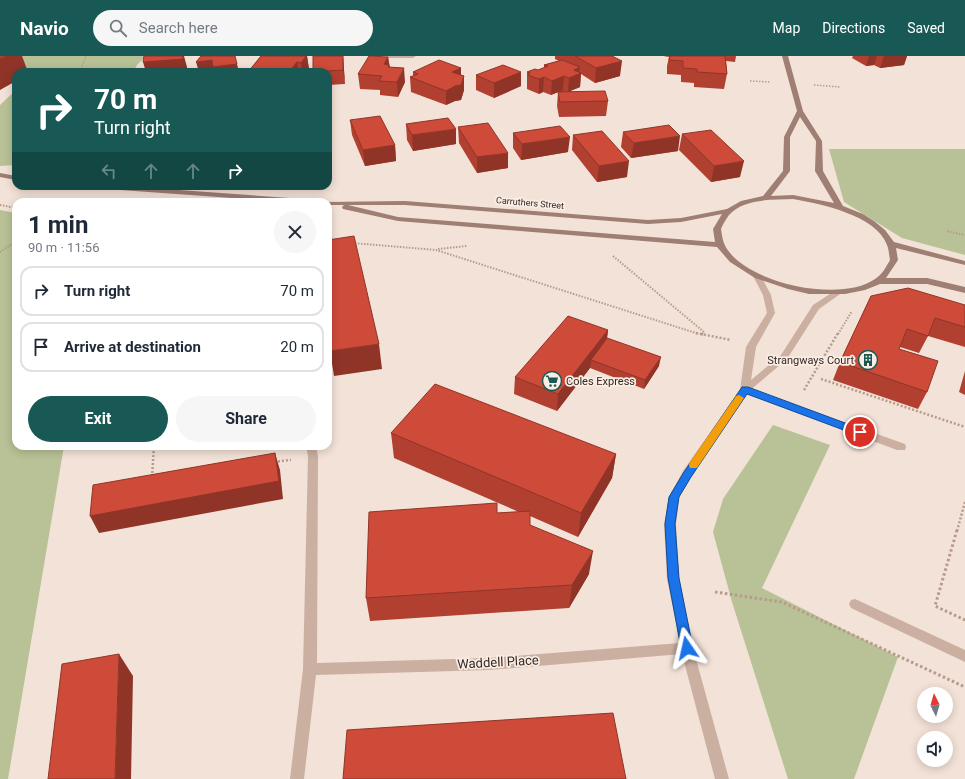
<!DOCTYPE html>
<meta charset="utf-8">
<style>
body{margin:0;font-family:Roboto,sans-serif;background:#f6f6f7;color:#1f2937;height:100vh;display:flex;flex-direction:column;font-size:15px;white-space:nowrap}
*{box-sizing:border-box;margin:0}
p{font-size:13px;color:#747a83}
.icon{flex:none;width:22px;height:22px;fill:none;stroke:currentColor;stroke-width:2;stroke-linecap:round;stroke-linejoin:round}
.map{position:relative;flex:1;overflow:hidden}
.sheet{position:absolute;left:12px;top:142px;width:320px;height:252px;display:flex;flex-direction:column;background:#fff;border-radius:12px;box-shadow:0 2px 10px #0003}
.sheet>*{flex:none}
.guide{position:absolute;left:12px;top:12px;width:320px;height:122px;border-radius:12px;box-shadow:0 2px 10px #0003;background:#185955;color:#fff;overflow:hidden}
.needle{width:26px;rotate:355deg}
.tools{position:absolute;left:917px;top:631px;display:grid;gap:8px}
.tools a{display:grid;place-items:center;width:36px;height:36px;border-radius:50%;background:#fff;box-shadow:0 2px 10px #0003;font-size:20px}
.pin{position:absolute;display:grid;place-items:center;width:34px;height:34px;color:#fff;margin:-17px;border:2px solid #fff;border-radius:50%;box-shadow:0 1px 4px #0007}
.me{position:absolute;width:44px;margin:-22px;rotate:349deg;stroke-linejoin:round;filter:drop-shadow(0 0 3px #0008)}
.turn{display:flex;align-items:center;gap:14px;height:84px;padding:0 16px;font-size:18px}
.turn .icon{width:52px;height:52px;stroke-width:2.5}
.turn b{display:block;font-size:28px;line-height:34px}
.lanes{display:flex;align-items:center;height:38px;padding:0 16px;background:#0003;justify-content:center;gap:20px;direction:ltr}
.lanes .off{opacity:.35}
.round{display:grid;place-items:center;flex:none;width:42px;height:42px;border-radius:21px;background:#f6f6f7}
.overview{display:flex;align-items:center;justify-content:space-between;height:68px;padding:0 16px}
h1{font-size:24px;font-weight:700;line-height:30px}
.button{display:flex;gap:8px;margin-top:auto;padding:8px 16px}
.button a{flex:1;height:46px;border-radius:24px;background:#185955;color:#fff;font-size:16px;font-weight:700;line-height:46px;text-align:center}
.button a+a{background:#f6f6f7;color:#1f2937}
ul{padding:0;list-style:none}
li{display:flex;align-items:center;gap:12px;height:50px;margin:0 8px 6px;padding:0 8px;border:2px solid #e0e1e3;border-radius:12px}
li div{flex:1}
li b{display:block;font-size:15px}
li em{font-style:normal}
header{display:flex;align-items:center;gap:24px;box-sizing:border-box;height:56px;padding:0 20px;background:#185955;color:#fff}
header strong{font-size:19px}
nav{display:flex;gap:22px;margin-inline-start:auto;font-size:14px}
.search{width:280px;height:36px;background:#f6f6f7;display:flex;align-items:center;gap:10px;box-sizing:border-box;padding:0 14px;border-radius:22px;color:#747a83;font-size:15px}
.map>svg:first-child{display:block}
.green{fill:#b9c296}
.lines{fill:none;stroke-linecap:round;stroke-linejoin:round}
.path-far3{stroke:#b79a8d;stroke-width:1.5;stroke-dasharray:1.5 1.5;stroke-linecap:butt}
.path-far2{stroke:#b79a8d;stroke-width:2;stroke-dasharray:1.5 1.5;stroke-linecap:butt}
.path-far1{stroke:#b79a8d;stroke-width:2.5;stroke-dasharray:2 2;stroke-linecap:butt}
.path{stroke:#b79a8d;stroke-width:3;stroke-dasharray:2.5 2.5;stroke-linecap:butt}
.lane{fill:#cbb0a2;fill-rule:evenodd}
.street{fill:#cbb0a2;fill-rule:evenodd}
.secondary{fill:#9f7e74;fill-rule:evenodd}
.wall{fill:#b14031}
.shaded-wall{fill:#903428}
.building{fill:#ce4b39;stroke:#903428}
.route{fill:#1a73e8;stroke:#114b97}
.slow{fill:#f59e0b}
.labels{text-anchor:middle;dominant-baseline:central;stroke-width:3.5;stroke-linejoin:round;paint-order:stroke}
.far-street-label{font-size:9px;fill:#352825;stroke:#faede3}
.poi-label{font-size:11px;fill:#352825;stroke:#faede3;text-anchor:end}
.near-street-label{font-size:13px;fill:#352825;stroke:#faede3}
</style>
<header>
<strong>Navio</strong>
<div class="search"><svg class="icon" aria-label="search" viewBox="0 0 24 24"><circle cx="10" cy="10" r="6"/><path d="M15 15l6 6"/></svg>Search here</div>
<nav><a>Map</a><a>Directions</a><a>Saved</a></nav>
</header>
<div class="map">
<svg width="965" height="723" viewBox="0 0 965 723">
<rect width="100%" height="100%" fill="#f3e2d7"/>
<path class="green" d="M0 0H146L137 9 133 16H34L36 14 0 9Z
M16 34V109L0 110V49Z
M829 93H965V199L902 182 844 146Z
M0 154 16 157V390H64L8 723H0Z
M773 369 830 389 762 532 898 601 854 723H788L732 546 713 476 723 443Z"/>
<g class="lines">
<path class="path-far3" d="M80 16 86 0
M750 25 771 26
M814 29 840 31"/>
<path class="path-far2" d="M67 146 68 144
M0 149 16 152
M947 175 965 179
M352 187 436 194 699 278
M438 193 467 190
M0 196 16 185
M613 200 704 276 702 278
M838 278 852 255"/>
<path class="path-far1" d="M696 277 731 284
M701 279 703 277
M821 323 965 371
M804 334 838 277
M274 406 291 404
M152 421 154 390
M957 475 965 446"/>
<path class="path" d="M957 474 935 550 965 564
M715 536 782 546 965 631"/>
<path class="lane" d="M745 331 905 388 906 391 905 394H897L742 336 740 334 742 332Z
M855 543 965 594V606L851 552 849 548 851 544Z"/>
<path class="street" d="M385 0H416L413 2H388Z
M754 218H760L761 220 771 239 775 257 756 291 751 324 781 299 813 249 836 234H842L843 236 819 253 787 303 748 336 691 421 679 441 676 468 679 523 693 592 729 723H715L682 598 489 614 316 619 304 723H290L303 613 308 400 306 390H316L318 400 317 607 489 602 680 587 667 523 664 468 669 441 683 415 740 334 746 291 767 257 763 239 753 220Z"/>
<path class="secondary" d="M782 0H788L803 55 822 85 823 115 843 150 863 158 874 165 885 174 894 186 965 205V209L896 192 898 204 886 222H927L965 231V237L927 228H880L865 234 845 238H809L788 233 755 222 730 206 717 191 398 165 343 153 342 151 344 149H328V146H325L405 145 648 164 681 162 727 153 741 145 763 140 783 115 784 81 797 55ZM800 61 816 85 815 115 834 147 793 139 771 140 790 115V81ZM793 143C821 148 876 159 887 189 889 194 889 199 890 204 886 211 882 219 875 223 841 247 750 228 727 193 723 187 722 180 721 173 723 168 726 163 729 159 744 142 773 144 793 143ZM348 149H405L648 168 681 166 722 158 713 173 715 186 398 161Z
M0 117 16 120V124L0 121Z
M89 130H123L317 144 321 146H286L93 132Z"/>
</g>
<path class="wall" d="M261 0H307L309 13 307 16H248Z
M343 0 345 28 328 29V16H313Z
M555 0H613L620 20 595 27 581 18 580 31 570 35 608 45 606 60 559 61 557 50 558 36 551 39 543 36 539 38 527 33V16L538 14 544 12V9L559 5 555 3Z
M663 0H736L735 6 726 5 727 18 724 33 694 31V27L681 26V19L667 18V10L669 1Z
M853 0H907L904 9 880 12 874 9 866 10 852 2Z
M388 1 390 11 405 26 398 41 380 39V34L360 33 358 18Z
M461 12V19L464 20V34L461 44 455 45 446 49 411 36 410 21 413 20V16Z
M521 16V30L494 42 476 34V19Z
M350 64 395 89 396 105 365 110 352 79Z
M406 68 456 88 413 95 407 84Z
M458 71 508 112 477 117 459 87Z
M623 76 678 95 631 102 621 91Z
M513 77 568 96 521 104 513 92Z
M682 78 740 121 711 126 679 94Z
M573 79 627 121 597 126 572 94Z
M871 240 965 249V291L928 280 919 297 900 291 899 293 927 336 918 353 833 324 840 306Z
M608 274 607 282 659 310 644 333 590 312 557 355 514 338 515 321Z
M965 315V339L959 336Z
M391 377 616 398 612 422 578 481 530 460V469L589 518 569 552 370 565 366 542 497 457 519 456 394 402Z"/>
<path class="shaded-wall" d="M6 0H22L28 16H16V25L0 34V3Z
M184 0 187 11V16H146L143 6Z
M306 0H307L309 13 307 16H303L301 7Z
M343 0 345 28 343 14Z
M606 0H613L612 8 622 5 620 20 595 27 596 12Z
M869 0H877L874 9 866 10Z
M884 0H907L904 9 880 12Z
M388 1 389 10V9L390 23 384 8Z
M212 4 237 8 239 16H199L196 6Z
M297 6 298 16H289Z
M580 11 579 17H581L580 31 568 36 569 22 574 14Z
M404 12 405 26 398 41 397 26Z
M461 12V26L452 16Z
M521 16V30L494 42V27Z
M464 20V34L461 44 455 45 446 49V35Z
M564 20 563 34 551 39 552 25Z
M544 21 543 36 539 38V23Z
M456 73V88L413 95 412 79Z
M680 80 678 95 631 102 634 87Z
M570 81 568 96 521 104 522 88Z
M395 89 396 105 365 110 363 94Z
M508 97V112L477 117V101Z
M629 105 627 121 597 126 599 110Z
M744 105 740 121 711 126 714 110Z
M608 274 606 291 591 304 590 312 557 355 558 338Z
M379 288 382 313 334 320 330 295Z
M661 301 659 310 644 333 645 324Z
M275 397 280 414 283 443 99 477 90 460Z
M616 398 612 422 578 481 581 457Z
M593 495 589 518 569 552 572 529Z
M119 598 133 620 131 723H115Z"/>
<path class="building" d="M0 0H6L0 3Z
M144 0H183V3L143 6Z
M201 0H235L237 8 213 11 212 4 196 6Z
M261 0H306L301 7 297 6 289 16H248Z
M313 0H343V14L313 16Z
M369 0 388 1 384 8 389 9 388 11 404 12 397 26 379 25 382 20 358 18Z
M575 0H612L622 5 596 12Z
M670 0H725L727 18 697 16V13L683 12V5L669 4Z
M439 4 461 12 452 16 464 20 461 29 455 30 446 35 410 21 418 18 413 16Z
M562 4 580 11 574 14 581 17 569 22 564 20 552 25 544 21 539 23 528 19 530 17 527 16 535 13 538 14 548 10 544 9Z
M503 9 521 16 494 27 476 19Z
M605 35 608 45 560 46 558 36Z
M380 60 395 89 363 94 350 64Z
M448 62 456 73 412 79 406 68Z
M488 67 508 97 477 101 458 71Z
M669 69 680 80 634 87 623 76Z
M560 70 570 81 522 88 513 77Z
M711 74 744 105 714 110 682 78Z
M602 75 629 105 599 110 573 79Z
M354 180 379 288 330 295 328 282V184Z
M908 232 965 249V271L935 262 928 280 907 273 899 293 938 305 927 336 840 306 871 240Z
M568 260 608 274 558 338 515 321Z
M607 282 661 301 645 324 591 304Z
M435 328 616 398 581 457 391 377Z
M275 397 279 425 90 460 93 429Z
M497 447V457L530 455V469L593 495 572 529 366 542 369 456Z
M119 598 115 723H48L62 608Z
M613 657 626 723H343L347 674Z"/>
<path class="route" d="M742 331H748L864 374 865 376 860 380 857 379 747 338 691 421 679 441 675 468 679 522 693 592 691 596 687 597 683 596 681 592 668 522 665 468 669 441 684 416Z"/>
<path class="slow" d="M739 339 744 342 697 412H690L689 409 690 406 736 340Z"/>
<defs>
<symbol id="building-ring" viewBox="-11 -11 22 22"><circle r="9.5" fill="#faede3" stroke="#185955" stroke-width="1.5"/><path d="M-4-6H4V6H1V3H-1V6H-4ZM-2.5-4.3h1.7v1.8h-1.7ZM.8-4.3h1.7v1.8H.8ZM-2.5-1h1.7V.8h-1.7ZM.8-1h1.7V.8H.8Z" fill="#185955"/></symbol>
<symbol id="supermarket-ring" viewBox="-11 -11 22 22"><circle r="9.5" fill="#faede3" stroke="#185955" stroke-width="1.5"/><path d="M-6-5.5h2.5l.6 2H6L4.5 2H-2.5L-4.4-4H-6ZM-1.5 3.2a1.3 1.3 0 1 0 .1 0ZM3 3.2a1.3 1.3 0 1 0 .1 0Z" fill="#185955"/></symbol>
</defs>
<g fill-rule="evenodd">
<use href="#building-ring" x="857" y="293" width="22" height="22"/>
<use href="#supermarket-ring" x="541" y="314" width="22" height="22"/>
</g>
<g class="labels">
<g class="far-street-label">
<text transform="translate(530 147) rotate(5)">Carruthers Street</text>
</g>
<g class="poi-label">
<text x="854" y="304">Strangways Court</text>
<text x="566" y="325" text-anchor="start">Coles Express</text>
</g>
<g class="near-street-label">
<text transform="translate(498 606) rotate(-3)">Waddell Place</text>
</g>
</g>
</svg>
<div class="tools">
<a><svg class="needle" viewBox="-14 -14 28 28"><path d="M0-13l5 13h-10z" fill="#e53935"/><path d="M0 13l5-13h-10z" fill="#747a83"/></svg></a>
<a><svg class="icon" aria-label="sound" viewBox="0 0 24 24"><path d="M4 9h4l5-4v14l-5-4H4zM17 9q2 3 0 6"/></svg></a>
</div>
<div class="pin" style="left:860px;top:376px;background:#d93025"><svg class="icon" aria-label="arrive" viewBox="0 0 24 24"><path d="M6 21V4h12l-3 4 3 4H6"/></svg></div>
<svg class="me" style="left:687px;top:592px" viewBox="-20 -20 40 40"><path d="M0-17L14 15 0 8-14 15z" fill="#1a73e8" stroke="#fff" stroke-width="4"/></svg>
<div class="guide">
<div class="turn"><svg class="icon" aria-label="right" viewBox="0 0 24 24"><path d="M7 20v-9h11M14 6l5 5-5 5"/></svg><div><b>70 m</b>Turn right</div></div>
<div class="lanes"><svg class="icon off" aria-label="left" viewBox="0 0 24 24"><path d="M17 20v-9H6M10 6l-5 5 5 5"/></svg><svg class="icon off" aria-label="ahead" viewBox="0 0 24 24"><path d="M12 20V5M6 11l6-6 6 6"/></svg><svg class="icon off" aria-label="ahead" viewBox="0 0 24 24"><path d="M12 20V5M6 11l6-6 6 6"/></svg><svg class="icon" aria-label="right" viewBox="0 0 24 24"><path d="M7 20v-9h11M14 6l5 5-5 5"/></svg></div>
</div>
<section class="sheet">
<div class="overview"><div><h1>1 min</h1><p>90 m · 11:56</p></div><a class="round"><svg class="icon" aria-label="close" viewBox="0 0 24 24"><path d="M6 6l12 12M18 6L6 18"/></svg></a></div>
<ul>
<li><svg class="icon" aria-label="right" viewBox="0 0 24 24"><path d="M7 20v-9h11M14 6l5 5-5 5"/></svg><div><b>Turn right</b></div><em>70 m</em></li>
<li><svg class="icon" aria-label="arrive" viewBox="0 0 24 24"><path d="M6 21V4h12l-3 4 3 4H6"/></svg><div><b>Arrive at destination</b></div><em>20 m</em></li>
</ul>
<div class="button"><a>Exit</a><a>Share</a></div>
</section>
</div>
